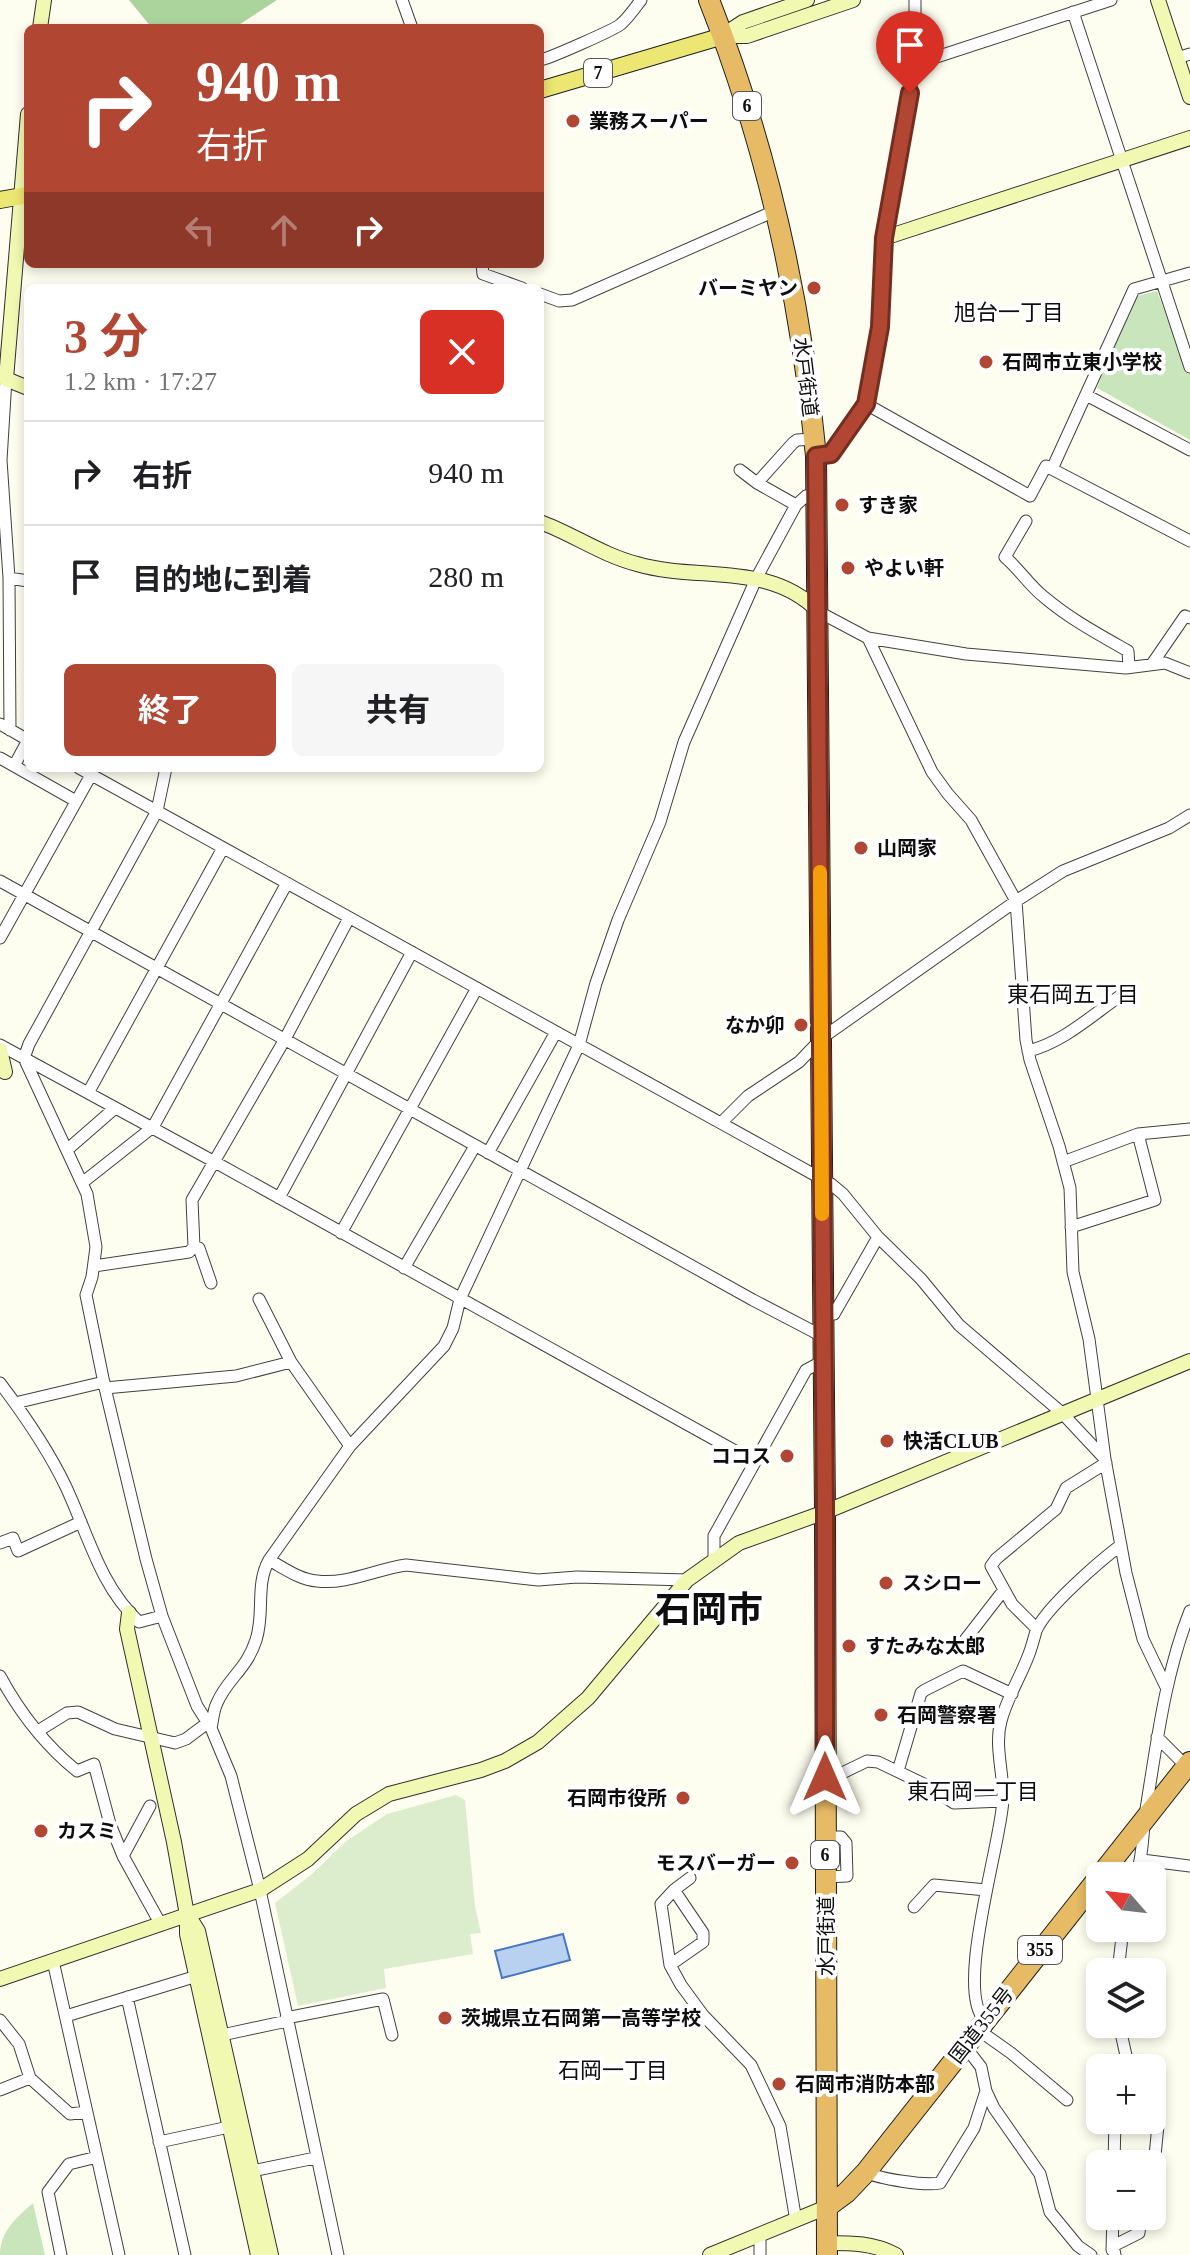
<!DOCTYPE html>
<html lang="ja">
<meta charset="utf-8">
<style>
body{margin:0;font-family:"Times New Roman","Noto Sans JP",serif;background:#f6f6f6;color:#202124;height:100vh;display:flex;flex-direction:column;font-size:30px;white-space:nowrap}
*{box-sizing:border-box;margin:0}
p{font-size:26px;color:#757577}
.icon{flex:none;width:44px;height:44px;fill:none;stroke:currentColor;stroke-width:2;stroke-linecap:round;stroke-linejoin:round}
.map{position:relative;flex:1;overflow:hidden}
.drawer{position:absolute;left:24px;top:284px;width:520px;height:488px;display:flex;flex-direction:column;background:#fff;border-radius:12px;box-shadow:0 4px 12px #0003}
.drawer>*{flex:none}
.top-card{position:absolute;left:24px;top:24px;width:520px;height:244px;border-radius:12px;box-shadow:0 4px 12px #0003;background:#b14632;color:#fff;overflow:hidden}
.needle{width:52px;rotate:298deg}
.buttons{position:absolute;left:1086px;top:1862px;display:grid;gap:16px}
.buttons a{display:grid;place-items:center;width:80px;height:80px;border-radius:12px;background:#fff;box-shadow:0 4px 12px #0003;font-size:40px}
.pin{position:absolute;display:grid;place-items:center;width:68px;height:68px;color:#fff;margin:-82px -34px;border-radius:50% 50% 50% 0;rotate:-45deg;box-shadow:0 0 8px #0007}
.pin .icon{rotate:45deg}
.me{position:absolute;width:88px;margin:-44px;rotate:0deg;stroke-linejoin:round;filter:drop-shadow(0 0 6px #0008)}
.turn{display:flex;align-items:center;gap:28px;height:168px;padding:0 40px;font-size:36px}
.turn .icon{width:104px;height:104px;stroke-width:2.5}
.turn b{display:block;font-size:56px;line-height:68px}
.lanes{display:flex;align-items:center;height:76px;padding:0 40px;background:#0003;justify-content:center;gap:40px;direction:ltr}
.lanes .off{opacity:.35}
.round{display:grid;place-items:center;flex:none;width:84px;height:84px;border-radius:12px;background:#f6f6f6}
.summary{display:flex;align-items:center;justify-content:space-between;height:136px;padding:0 40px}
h1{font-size:48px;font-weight:700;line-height:60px;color:#b14632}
.cta{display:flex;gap:16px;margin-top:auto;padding:16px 40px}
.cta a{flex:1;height:92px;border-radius:12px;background:#b14632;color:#fff;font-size:32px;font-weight:700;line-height:92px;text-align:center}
.cta a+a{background:#f6f6f6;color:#202124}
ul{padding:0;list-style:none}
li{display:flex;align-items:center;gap:24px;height:104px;padding:0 40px;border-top:2px solid #e0e0e0}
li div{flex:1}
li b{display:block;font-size:30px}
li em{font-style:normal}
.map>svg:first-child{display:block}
.green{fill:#c9e5bc}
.forest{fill:#abd49d}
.pitch{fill:#dcedcd}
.water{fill:#b9d1f1;stroke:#4777c1;stroke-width:2}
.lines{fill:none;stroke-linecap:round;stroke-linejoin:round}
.street-casing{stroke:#414141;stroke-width:13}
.secondary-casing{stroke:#303030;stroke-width:16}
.primary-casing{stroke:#1f1f1f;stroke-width:18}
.highway-casing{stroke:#1f1f1f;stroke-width:22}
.street{stroke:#fff;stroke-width:11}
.secondary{stroke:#f1f8b1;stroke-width:14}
.primary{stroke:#ece772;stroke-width:16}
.highway{stroke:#e7ba65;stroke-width:20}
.route-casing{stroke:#732e20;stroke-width:20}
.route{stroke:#b14632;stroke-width:14}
.slow{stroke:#f59e0b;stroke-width:14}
.poi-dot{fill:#b14632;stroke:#fff;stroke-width:3}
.labels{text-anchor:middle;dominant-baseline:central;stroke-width:8;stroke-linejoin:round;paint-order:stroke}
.shield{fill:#fff;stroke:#565656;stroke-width:2}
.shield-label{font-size:18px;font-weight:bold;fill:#0e0e0e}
.poi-label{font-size:20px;font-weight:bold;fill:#0e0e0e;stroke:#fff;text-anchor:start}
.street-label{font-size:20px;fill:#0e0e0e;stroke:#fff}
.neighbourhood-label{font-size:22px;fill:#0e0e0e;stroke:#fff}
.town-label{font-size:36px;font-weight:bold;fill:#0e0e0e;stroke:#fff}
</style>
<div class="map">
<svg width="1190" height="2255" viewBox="0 0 1190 2255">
<rect width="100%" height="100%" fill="#fefef0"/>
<path class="green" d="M1157 291 1190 375V440L1097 388 1133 297Z
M33 2203 45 2255H0C0 2231 17 2217 33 2203Z"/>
<path class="forest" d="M129 0H277L234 28H152Z"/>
<path class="pitch" d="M456 1795 465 1800 475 1906 481 1933 470 1934 473 1954 384 1969 386 1988 298 2006 275 1903 312 1874 345 1842 387 1814Z"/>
<path class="water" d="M563 1934 570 1960 502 1978 495 1951Z"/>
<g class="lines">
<defs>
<path id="street" d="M402 0 412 28
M1073 12 1190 367
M1177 58 1190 54
M540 60C548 59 616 29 621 24 628 18 635 8 641 0
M915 64 1111 0
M482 264 483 274 522 288
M540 294 559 301 572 300 777 210
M0 376 6 379 1 460 9 578 10 730
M1086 395 1190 450
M866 404 1030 496 1046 466 1190 541
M816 456 831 454 866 404 880 327 884 238 915 64V0
M1052 469 1134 289 1190 273
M740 470 757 483 796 505
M757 483 793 443 797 440 814 439
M1026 521 1005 557C1020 570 1029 585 1044 597 1070 619 1098 634 1128 651L1129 667
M9 578 28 581
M819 612 868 638 966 654 1126 668 1165 663 1190 673
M868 638 932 772 948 794 971 820 1016 901 1026 1040 1030 1060 1059 1146 1070 1188 1073 1272 1089 1339 1105 1459 1126 1573 1143 1639 1166 1687
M1152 664 1185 616 1190 618
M0 724 28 740
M0 758 76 801
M14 766 28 740
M79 768 831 1184 843 1194 878 1237 921 1279 959 1325 1062 1413 1105 1459
M166 768 157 811 29 1044 24 1058 87 1194 96 1247 92 1277 86 1295 105 1388 146 1559 162 1616 197 1706 211 1728 231 1776 260 1890 338 2255
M0 881 753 1300 822 1336
M0 938 91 775
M0 1045 213 1161 755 1462
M1028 1051C1062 1043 1091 1016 1120 996
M88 1093 223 848
M721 1123 748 1096 799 1062 822 1038 1016 901 1063 871 1169 828 1190 815
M68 1149 115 1108
M488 1153 556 1032
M1063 1162 1138 1134 1190 1129
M82 1183 153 1127 287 883
M279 1198 412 952
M1071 1227 1155 1200 1138 1134
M341 1233 477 988
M194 1247 199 1248 211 1283
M94 1266 189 1252 194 1247 192 1200 285 1039 349 918
M404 1268 475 1146
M259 1299 291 1362 350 1446
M822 1313 834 1314 878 1237
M0 1383C25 1416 48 1449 66 1487 88 1534 100 1586 139 1622L162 1616
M105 1388 236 1376 291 1362
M15 1403 104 1382
M0 1543 13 1538 18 1551 81 1522
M714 1559V1536L806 1370 823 1361
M269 1560C284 1568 300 1580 317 1581 346 1585 377 1569 406 1565L538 1580 577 1577 687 1580
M1037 1629 1012 1604 991 1566 996 1559 1056 1509 1066 1488 1106 1463
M965 1640 1003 1591
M0 1676C19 1711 46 1746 77 1771L94 1764 110 1824 123 1856 160 1923
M211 1728C213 1720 213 1711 217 1703 227 1679 247 1669 256 1640 265 1613 255 1585 269 1560L350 1446 444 1346 453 1328 460 1299 579 1045 596 983 618 920 660 822 684 742 757 577 796 505 806 496 816 493
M38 1731 67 1713 78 1712 115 1729 175 1743 186 1739 206 1724
M1157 1737 1188 1768
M898 1771 921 1693 925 1690 963 1671 1012 1694
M825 1777 838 1775 867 1761 878 1762 930 1787 954 1803 1003 1801
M825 1837H841L846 1843 847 1876 825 1877
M123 1856 150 1806
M1142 1860 1190 1866
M1136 1876C1144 1854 1142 1832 1146 1809 1157 1742 1165 1674 1190 1611
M690 1878 674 1890 703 1933V1942L670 1965 681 1985 703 2015 751 2065 780 2126 796 2221
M914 1907 934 1885 986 1890
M53 1961 119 2255
M670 1965 661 1904 674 1890
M1118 1972 1123 1928
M127 1997 185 2255
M66 2016 197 1976
M286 2018 383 1999 392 2035
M984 2019C955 1989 1001 1843 1003 1800 1004 1774 994 1746 1001 1721 1007 1698 1021 1676 1029 1654 1032 1646 1034 1638 1036 1631 1045 1608 1101 1560 1121 1545
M0 2020 19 2044 30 2078 70 2114 86 2112
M1119 2024 1127 2060 1125 2068
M977 2029 1011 2053 1067 2100
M222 2035 287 2021
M964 2045 981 2067 986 2091 994 2108 1040 2174 1050 2212 1078 2246 1091 2255
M1127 2060 1144 2065 1145 2068
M0 2090 30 2078
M1152 2092 1159 2115 1152 2186
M159 2142 229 2127
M1114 2164 1115 2120
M252 2171 315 2158
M866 2172C879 2179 925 2186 940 2183L974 2128 986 2091
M760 2236V2255
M1112 2250 1113 2216
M61 2255 48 2192 69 2164 97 2157
M1115 2255 1113 2246 1139 2233 1141 2216"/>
<path id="secondary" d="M1158 0 1190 97
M40 28 44 0
M723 35 743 22 807 0
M723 36H747L853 0
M28 114 6 379 28 388
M884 238 1190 138
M540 522C573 534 602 555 637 564 698 582 770 561 819 612
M0 1050 5 1072
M129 1613 127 1629 174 1842 187 1915V1934L258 2255
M188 1915 198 1931 271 2255
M0 1979 260 1890 308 1859 356 1814 389 1794 481 1770 505 1761 538 1742 588 1698 687 1580 739 1543 825 1512 1190 1361
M827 2243C853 2243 873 2243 896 2255
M710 2255 827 2207"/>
<path id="primary" d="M540 90 723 36
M0 200 28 195"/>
<path id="highway" d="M709 0C767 147 801 299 816 456L825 1512 827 2255
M827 2207 846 2193 866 2172 1190 1762"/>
</defs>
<use href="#street" class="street-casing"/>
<use href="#secondary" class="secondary-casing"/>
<use href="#primary" class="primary-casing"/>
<use href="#highway" class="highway-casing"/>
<use href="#street" class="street"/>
<use href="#secondary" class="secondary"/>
<use href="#primary" class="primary"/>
<use href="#highway" class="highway"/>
</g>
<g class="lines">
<defs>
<path id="route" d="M825 1777V1512L816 456 831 454 866 404 880 327 884 238 910 93"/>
</defs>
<use href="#route" class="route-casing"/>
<use href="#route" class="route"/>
<path class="slow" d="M820 872 822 1214"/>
</g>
<g class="poi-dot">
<circle cx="573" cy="121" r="8"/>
<circle cx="814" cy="288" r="8"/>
<circle cx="986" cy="362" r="8"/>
<circle cx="842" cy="505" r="8"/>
<circle cx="848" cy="568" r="8"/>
<circle cx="861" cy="848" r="8"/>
<circle cx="801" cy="1025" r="8"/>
<circle cx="887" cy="1441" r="8"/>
<circle cx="787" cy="1456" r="8"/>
<circle cx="886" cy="1583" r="8"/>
<circle cx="849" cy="1646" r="8"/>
<circle cx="881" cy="1715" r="8"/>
<circle cx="683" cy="1798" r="8"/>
<circle cx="41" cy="1831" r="8"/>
<circle cx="792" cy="1863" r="8"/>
<circle cx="445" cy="2018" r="8"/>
<circle cx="779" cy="2084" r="8"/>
</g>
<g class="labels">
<g class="shield">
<rect x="584" y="59" width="28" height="28" rx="6"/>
<rect x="733" y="92" width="28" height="28" rx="6"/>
<rect x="811" y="1841" width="28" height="28" rx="6"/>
<rect x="1018" y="1936" width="44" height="28" rx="6"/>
</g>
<g class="shield-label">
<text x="598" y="73">7</text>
<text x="747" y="106">6</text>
<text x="825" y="1855">6</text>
<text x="1040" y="1950">355</text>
</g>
<g class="poi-label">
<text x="589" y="121">業務スーパー</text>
<text x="798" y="288" text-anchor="end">バーミヤン</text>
<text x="1002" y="362">石岡市立東小学校</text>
<text x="858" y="505">すき家</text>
<text x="864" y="568">やよい軒</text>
<text x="877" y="848">山岡家</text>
<text x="785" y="1025" text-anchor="end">なか卯</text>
<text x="903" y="1441">快活CLUB</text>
<text x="771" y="1456" text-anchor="end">ココス</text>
<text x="902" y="1583">スシロー</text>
<text x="865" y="1646">すたみな太郎</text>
<text x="897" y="1715">石岡警察署</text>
<text x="667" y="1798" text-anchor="end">石岡市役所</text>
<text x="57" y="1831">カスミ</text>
<text x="776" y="1863" text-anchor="end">モスバーガー</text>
<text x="461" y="2018">茨城県立石岡第一高等学校</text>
<text x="795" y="2084">石岡市消防本部</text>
</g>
<g class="street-label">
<text transform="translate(806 377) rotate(83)">水戸街道</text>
<text transform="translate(826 1936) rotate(-90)">水戸街道</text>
<text transform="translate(981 2025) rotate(-52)">国道355号</text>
</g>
<g class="neighbourhood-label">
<text x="1009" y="312">旭台一丁目</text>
<text x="1073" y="994">東石岡五丁目</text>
<text x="973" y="1791">東石岡一丁目</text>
<text x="613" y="2070">石岡一丁目</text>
</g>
<g class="town-label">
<text x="709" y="1610">石岡市</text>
</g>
</g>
</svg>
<div class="buttons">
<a><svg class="needle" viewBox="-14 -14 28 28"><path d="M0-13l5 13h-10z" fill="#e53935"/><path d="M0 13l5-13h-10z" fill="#757577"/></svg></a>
<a><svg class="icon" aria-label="layers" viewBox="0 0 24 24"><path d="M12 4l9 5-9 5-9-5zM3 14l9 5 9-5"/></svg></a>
<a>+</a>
<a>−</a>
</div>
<div class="pin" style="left:910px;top:93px;background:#d93025"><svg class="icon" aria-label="arrive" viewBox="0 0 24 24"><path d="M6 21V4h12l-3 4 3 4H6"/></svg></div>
<svg class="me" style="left:825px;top:1777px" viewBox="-20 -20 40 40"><path d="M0-17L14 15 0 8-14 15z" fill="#b14632" stroke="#fff" stroke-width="4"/></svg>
<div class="top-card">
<div class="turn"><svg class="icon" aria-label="right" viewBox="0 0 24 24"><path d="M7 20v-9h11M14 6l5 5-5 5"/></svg><div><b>940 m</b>右折</div></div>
<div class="lanes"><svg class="icon off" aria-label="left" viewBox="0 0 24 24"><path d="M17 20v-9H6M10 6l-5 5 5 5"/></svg><svg class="icon off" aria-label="ahead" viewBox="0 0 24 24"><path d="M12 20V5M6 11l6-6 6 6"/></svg><svg class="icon" aria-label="right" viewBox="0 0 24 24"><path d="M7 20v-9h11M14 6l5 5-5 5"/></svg></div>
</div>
<section class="drawer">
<div class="summary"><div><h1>3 分</h1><p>1.2 km · 17:27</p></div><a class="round" style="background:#d93025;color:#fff"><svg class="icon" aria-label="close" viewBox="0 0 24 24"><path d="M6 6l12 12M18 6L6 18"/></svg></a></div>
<ul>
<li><svg class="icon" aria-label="right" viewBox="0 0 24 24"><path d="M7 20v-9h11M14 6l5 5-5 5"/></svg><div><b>右折</b></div><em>940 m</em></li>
<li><svg class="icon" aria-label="arrive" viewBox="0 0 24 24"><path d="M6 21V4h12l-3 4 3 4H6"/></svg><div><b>目的地に到着</b></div><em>280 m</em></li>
</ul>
<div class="cta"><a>終了</a><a>共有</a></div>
</section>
</div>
